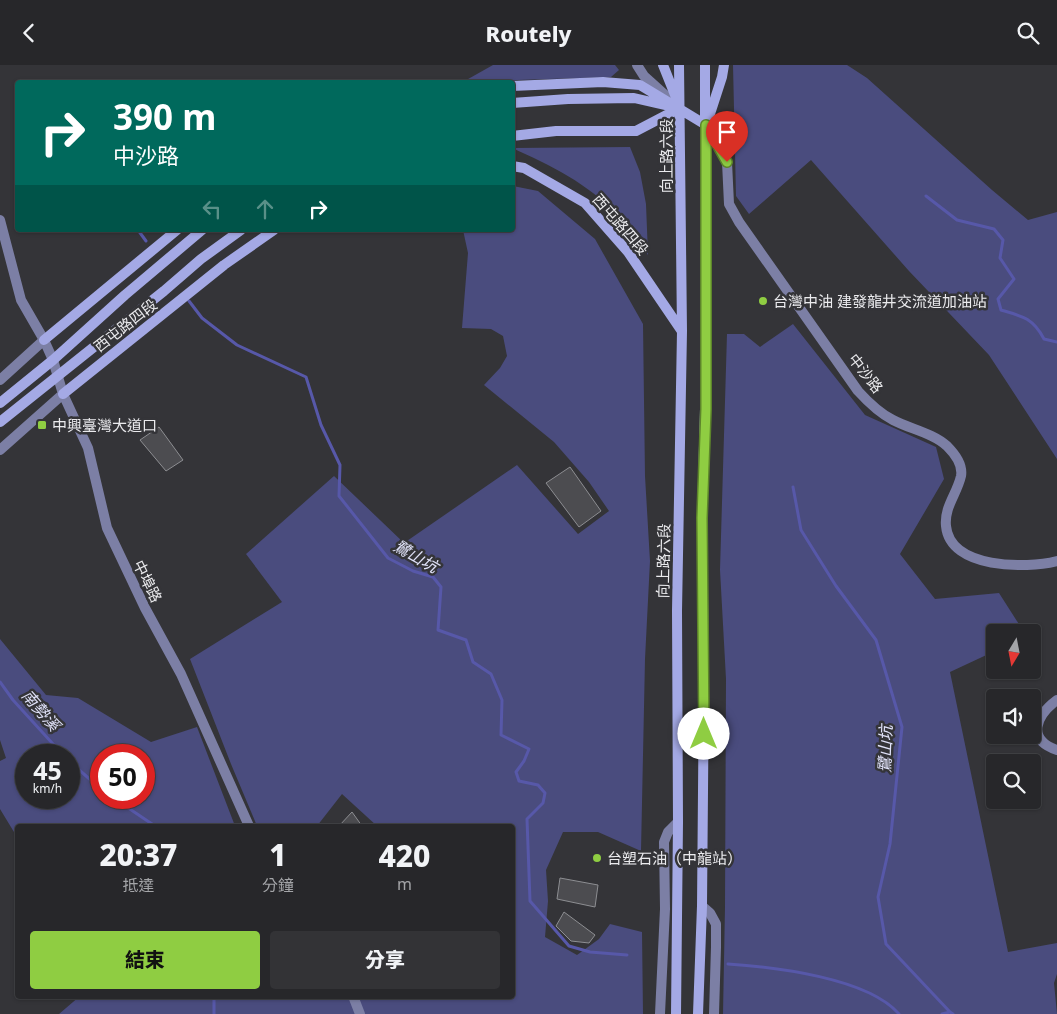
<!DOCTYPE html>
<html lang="zh-TW">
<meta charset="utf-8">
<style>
body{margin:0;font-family:"Noto Sans","Noto Sans TC",sans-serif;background:#333336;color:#f1f3f6;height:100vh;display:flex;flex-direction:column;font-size:19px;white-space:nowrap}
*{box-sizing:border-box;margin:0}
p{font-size:16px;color:#a4a5a8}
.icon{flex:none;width:28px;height:28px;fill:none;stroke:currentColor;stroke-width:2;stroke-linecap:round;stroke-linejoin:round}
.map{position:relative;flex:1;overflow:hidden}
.details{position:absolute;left:15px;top:759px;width:500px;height:175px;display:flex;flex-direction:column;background:#27272a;border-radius:5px;box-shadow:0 1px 4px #0004,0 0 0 1px #434447}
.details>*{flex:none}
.hud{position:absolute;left:15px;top:15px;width:500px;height:152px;border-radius:5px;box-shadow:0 1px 4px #0004,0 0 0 1px #434447;background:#00695c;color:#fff;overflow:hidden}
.needle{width:32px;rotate:190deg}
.fabs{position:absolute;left:986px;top:559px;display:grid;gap:10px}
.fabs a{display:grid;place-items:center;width:55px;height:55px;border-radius:5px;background:#27272a;box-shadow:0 1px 4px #0004,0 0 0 1px #434447;font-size:25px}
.speed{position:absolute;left:15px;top:679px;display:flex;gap:10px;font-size:25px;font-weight:700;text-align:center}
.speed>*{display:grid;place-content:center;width:65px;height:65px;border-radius:50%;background:#27272a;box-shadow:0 1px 4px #0004,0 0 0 1px #434447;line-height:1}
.speed small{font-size:12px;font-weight:400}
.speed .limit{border:8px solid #d22;background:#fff;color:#111}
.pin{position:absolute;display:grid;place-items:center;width:42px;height:42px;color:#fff;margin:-51px -21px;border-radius:50% 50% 50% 0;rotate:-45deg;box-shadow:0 0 5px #0007}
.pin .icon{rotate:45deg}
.me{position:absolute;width:55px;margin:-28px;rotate:0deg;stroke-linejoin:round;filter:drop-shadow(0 0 4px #0008)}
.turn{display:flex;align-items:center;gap:18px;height:105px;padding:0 15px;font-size:22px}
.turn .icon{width:65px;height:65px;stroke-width:2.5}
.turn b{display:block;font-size:35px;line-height:42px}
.lanes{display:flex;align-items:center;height:48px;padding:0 15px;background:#0003;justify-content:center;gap:25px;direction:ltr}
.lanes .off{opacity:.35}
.eta{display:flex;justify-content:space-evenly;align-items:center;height:85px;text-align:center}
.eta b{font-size:30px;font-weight:800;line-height:35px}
.primary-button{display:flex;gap:10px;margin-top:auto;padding:10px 15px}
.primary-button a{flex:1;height:58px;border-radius:5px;background:#8fcd42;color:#111;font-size:20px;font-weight:800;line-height:58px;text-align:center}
.primary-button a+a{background:#333336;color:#f1f3f6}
header{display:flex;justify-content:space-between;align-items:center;height:65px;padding:0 15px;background:#27272a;font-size:22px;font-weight:800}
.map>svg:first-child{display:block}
.green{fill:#4a4c7e;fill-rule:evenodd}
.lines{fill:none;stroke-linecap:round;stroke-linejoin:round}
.stream{stroke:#5758a9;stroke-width:3}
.building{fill:#4c4c50;stroke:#8d8e92}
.street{stroke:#7c7fa5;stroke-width:10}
.secondary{stroke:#a4a9e5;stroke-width:10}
.route-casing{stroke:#5d852b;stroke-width:12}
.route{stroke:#8fcd42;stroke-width:9}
.poi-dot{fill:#8fcd42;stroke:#343438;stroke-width:2}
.labels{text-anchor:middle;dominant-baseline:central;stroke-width:5;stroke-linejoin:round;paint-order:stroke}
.street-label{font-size:15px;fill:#eaeaed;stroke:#343438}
.poi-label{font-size:15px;fill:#eaeaed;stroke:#343438;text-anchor:start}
.water-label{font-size:16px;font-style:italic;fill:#e0e2f9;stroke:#343438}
</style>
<header><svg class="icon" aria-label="back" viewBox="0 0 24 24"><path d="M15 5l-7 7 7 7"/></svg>Routely<svg class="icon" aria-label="search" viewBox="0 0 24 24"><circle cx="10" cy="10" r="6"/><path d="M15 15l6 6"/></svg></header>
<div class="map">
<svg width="1057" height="949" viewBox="0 0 1057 949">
<rect width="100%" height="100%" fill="#343438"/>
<path class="green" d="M493 0H615L619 5 611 12 517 15 498 18H461Z
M733 0H847L867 13 992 125 1028 155 1057 147V394L989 290 909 206 811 95 749 149 736 131Z
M630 82 640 107 646 139 648 190C638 177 628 163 617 150 589 119 550 100 512 83Z
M513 121 538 126 595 174 643 259 645 411 650 496 645 594 641 786 598 767H563L546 805 548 836 545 872 577 890 599 874 610 859 642 867 643 949H59L80 931H512V761H377L342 729 317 761H257L231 699 190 594 282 537 246 489 334 411 404 478 517 400 578 469 609 446 589 417 554 377 484 320 500 303 507 291 503 271 491 264 462 263 468 188 463 165H512Z
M793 259 865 350 936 382 944 414 900 489 935 534 999 528 1024 567 995 568V586L950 607 1008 887 1057 878V909L1054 918 1057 949H723L725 842 726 614 720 505 727 269H744L760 282Z
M0 574 46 630 78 633 151 677 197 662 235 761H18L17 772 0 744V696L6 693 0 675ZM26 690H69V732H26ZM101 690H144V732H101Z"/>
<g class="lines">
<path class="stream" d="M926 131 957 155 994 164 1003 175 1000 193 1014 214 998 234 1001 245C1022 251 1033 253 1044 274L1057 277
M138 165 146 176
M189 236 202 253 237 280 306 312 321 360 340 400 339 431 388 493 413 506 433 512 441 522 438 565 466 575 473 597 491 609 502 635 501 670 529 684 524 696 516 707 519 716 538 720 545 728 543 738 527 754 530 836 569 881 590 887 627 890
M793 422 801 465 836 521 876 575 902 662 890 779 878 832 886 879 950 947
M0 617 13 635 63 690
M69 696 101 724
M112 732 155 761
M728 899C775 902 868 913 899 949
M214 931V949
M942 949 950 947 953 949"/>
</g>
<path class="building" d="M159 362 183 395 166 406 140 375Z
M570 402 601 446 579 462 546 418Z
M352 747 362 761H339Z
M560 813 598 820 595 842 557 834Z
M564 847 595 870 589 878 571 876 556 861Z"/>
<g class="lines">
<path class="street" d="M637 0 644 11 674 38
M706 60 727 97 729 139 739 157 858 326C868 337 879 348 893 355 910 364 933 368 947 381 954 388 963 400 961 411 957 429 944 442 946 461 950 504 1026 504 1057 496
M0 155 21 235 44 275 53 295 63 329 88 383 107 463 145 543 181 609 249 761
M0 315 44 275
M0 385 63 329
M1057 635C1037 650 1025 674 1057 685
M702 841 710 848 716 859V882L714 949
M353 931 360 949
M660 949 665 844 664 777 668 767 678 757"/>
<path class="secondary" d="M663 0 677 35
M512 21 603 17 640 20 706 60
M512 38 568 34 634 33 669 41
M709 52 722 12 724 0
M512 71 556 66H636L680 43
M512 101 524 103 585 138 628 187 681 265
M44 275 177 165
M63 329 224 200 274 165
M0 338 53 295 125 230 202 165
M0 357 164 226 201 194 241 165
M676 949 678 757 677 546 682 266 679 0
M698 949 702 841 704 611 702 453 705 344V0"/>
</g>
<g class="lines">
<defs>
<path id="route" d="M704 669 702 453 706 344V60L727 97"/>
</defs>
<use href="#route" class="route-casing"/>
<use href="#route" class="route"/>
</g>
<g class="poi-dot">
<circle cx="763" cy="236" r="5"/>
<rect x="37" y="355" width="10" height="10" rx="2.5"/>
<circle cx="597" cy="793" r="5"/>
</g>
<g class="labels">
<g class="street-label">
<text transform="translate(666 91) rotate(-90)">向上路六段</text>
<text transform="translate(621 159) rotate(49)">西屯路四段</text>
<text transform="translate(125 260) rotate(-38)">西屯路四段</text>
<text transform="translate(866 308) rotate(52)">中沙路</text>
<text transform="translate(663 496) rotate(-89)">向上路六段</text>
<text transform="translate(148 516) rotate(64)">中埠路</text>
</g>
<g class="poi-label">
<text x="773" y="236">台灣中油 建發龍井交流道加油站</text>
<text x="52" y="360">中興臺灣大道口</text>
<text x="607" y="793">台塑石油（中龍站）</text>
</g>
<g class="water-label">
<text transform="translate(416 491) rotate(30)">鷺山坑</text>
<text transform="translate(41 645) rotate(49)">南勢溪</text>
<text transform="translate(885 684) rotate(-88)">鷺山坑</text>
</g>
</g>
</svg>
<div class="fabs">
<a><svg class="needle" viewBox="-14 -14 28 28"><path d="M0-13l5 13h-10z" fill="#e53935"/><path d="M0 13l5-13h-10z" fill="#a4a5a8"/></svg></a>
<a><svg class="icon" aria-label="sound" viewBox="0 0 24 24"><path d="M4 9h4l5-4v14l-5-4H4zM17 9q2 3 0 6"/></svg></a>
<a><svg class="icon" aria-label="search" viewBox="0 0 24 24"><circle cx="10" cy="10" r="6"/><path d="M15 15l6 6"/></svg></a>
</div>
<div class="speed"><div>45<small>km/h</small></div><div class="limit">50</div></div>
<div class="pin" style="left:727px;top:97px;background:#d93025"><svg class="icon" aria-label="arrive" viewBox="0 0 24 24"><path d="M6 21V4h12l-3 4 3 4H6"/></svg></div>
<svg class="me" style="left:704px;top:669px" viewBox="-20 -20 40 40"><circle r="19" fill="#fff"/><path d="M0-13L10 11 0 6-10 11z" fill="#8fcd42"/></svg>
<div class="hud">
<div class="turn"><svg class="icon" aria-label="right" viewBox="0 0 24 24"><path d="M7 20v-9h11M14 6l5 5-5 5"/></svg><div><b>390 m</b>中沙路</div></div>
<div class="lanes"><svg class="icon off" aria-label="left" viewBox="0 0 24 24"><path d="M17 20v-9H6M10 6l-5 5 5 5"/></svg><svg class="icon off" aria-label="ahead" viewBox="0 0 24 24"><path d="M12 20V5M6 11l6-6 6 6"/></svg><svg class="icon" aria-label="right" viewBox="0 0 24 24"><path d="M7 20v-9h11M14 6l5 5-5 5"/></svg></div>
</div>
<section class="details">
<div class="eta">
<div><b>20:37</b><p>抵達</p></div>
<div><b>1</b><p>分鐘</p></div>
<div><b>420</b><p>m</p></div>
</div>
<div class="primary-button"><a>結束</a><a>分享</a></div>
</section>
</div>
